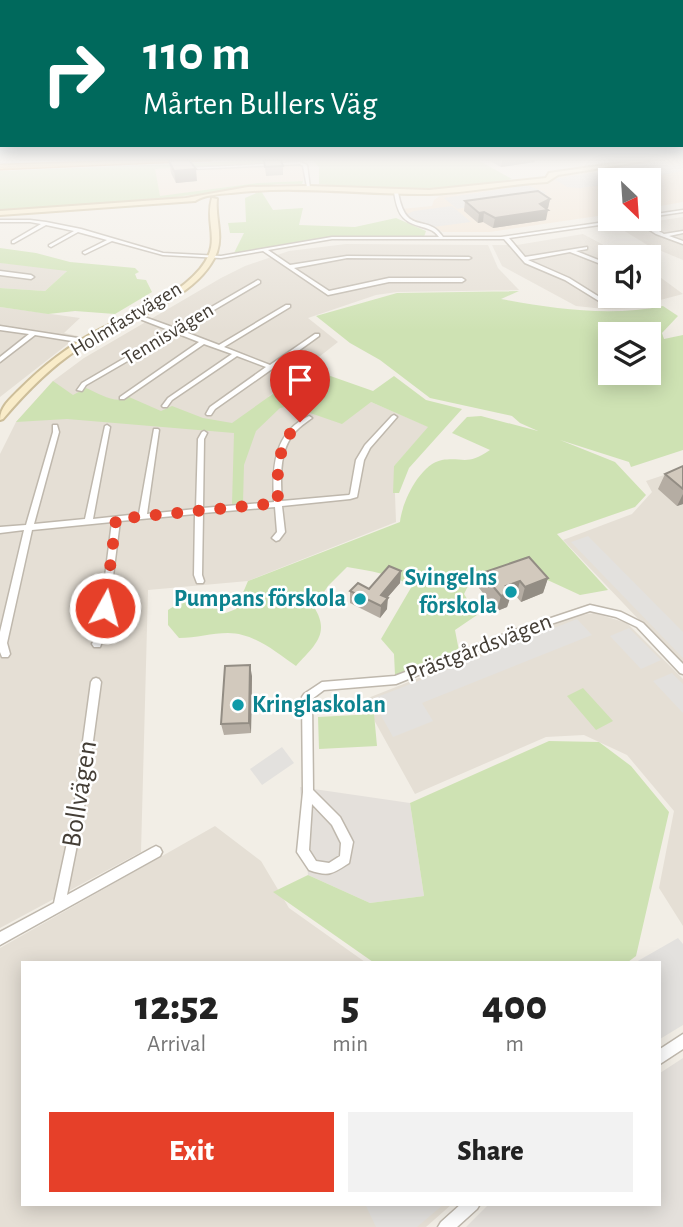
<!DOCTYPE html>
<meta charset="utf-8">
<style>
body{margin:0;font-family:"Alegreya Sans",sans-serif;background:#f2f2f2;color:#222;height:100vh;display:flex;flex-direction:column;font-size:26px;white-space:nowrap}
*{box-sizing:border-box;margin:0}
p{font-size:23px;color:#767676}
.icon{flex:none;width:38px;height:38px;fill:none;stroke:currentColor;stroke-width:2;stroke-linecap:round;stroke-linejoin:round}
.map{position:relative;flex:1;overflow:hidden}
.sheet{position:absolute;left:21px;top:961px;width:640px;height:245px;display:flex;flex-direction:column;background:#fff;border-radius:0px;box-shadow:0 4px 18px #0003}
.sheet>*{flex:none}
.hud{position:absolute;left:0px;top:0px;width:684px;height:147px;box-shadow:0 4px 18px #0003;background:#00695c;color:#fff;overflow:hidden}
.needle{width:46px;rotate:155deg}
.tools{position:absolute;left:598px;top:168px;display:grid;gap:14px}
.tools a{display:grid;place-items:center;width:63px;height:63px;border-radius:0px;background:#fff;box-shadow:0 4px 18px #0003;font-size:35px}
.pin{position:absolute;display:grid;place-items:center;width:60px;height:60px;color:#fff;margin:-72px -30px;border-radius:50% 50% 50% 0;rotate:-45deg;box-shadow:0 0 7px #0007}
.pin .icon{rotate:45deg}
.me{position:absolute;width:77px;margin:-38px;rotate:7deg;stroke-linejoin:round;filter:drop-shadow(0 0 5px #0008)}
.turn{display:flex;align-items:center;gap:24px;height:147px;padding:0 28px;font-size:32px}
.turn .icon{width:91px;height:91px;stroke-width:2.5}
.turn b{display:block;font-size:49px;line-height:60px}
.eta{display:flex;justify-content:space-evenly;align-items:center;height:119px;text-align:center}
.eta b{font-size:42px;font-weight:800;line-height:49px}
.cta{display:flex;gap:14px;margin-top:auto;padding:14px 28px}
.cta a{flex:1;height:80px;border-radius:0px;background:#e64029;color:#fff;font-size:28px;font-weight:800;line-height:80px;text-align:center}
.cta a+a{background:#f2f2f2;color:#222}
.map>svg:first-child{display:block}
.residential{fill:#e5dfd5}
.commercial{fill:#f2e4d3}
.industrial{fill:#e4e0db}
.green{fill:#cee2b3;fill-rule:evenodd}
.parking{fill:#e3e1de}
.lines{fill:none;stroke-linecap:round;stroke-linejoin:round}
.street-casing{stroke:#bfb8ad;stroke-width:3}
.secondary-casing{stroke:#cdbe9a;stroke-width:4}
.highway-casing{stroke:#ce9744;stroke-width:3}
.street{fill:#fff;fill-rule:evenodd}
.secondary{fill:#f9ecc9;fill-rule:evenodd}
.highway{fill:#f0c373;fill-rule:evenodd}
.wall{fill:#b5ada3}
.shaded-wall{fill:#938d84}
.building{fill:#d2c9bd;stroke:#938d84;stroke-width:2}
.route{stroke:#e64029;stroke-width:12;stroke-dasharray:0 21.6}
.culture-dot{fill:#0f9aa8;stroke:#fff;stroke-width:2.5}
.labels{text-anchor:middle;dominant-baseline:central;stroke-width:5;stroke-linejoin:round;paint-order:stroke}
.far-street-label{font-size:21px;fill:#443e36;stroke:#fff}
.culture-label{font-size:24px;font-weight:bold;fill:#0d838f;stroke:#fff;text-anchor:end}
.street-label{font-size:24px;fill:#443e36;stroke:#fff}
.near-street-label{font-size:28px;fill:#443e36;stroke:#fff}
</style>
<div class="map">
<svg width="683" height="1227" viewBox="0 0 683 1227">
<rect width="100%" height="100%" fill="#f2eee6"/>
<path class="residential" d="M683 217V260L649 246 618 227Z
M583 234 626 257H611V296H649V269L683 294 630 308 604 309 576 306 502 266 492 245H517Z
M346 244 488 245 498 268 519 290 397 292 376 295 308 318 338 342 268 397 371 402 429 427 394 466 396 522 248 581 148 590 141 852 0 928V454L16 422 53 381 84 358 221 278 245 266 289 251Z
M0 263H3L68 270 45 291 0 288Z
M0 307 80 318 64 333 78 336 0 397Z
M679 470 683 473V666L563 540 632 514 652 492 646 481Z
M594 613 627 623 683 679V926L659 888 674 811 627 755 584 735 546 737 415 794 363 700 576 616Z
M215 826 261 861 289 908 365 962H23V1204H452L426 1227H0V948Z"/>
<path class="commercial" d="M665 160 683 161V202L649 208V180H611V214L490 232H443L417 223 404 215 401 209 432 206 434 200 440 196Z
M306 161 303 181 258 183 160 197 154 169Z"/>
<path class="industrial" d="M300 787 410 803 424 896 370 903 308 875Z
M683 1058V1227H466L489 1204H660V1073Z"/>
<path class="green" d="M267 160H478L512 179C449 194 383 191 319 184V167L312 160 155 169 160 196 258 183 303 181 302 184H278L120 204 0 211V171Z
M261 191 273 210 303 208 299 225 355 227 396 218 426 231 424 237H332L233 255 244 233H230L228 223 246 222 245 198Z
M0 248 36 253 70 262 135 268 139 272 135 274 137 279 146 280 152 292 115 314 75 311 48 314 0 307V288L45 291 67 271 0 263Z
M519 291 501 299C553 309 611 317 663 306L678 316 662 333 664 339 683 335V450L631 467 629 462 560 440 615 462 646 495 635 507 557 534 608 590 580 595 528 571 487 572 470 582 464 594 477 615 455 630 459 651 395 675 394 654 381 639 412 586C391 574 371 571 347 567L328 586 314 607C331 634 314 646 296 666 276 652 254 633 228 633 212 633 196 638 179 638L168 625V610C194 593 201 600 226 613L236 609 248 581 400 522C402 502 420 464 442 460 464 457 467 466 490 450L452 433 467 417 481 416 538 431 520 423 512 416 430 398 380 360 350 343 316 316 397 293ZM611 334H649V373H611Z
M319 372 373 391 394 376 426 400 462 409 409 468 399 493H393L394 466 428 427 371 402 342 424 290 406 280 408 256 431 244 465 243 503 232 504 234 433 67 419 16 422 53 381 73 395 86 388C100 394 116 405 129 397L161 411 172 406 203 418 232 423 291 381 302 384Z
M583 688 613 721 596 730 567 696Z
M374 714 377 746 319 749 318 717Z
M549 741 599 742 631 766 669 812 636 956 628 962H373L273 892 308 875 370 903 424 896 410 803Z"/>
<path class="parking" d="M661 161 669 165 683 163V171L637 180H611V184L579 188 567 187 554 179Z
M527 185 547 193 457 209 444 198Z
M452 206 471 222 433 227 405 215 414 211Z
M588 536 683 632V658L571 542Z
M577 619 592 635 422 703 433 721 393 737 372 699Z
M629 628 661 660 641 669 610 636Z
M672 673 683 684V713L653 681Z
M282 747 294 763 262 785 250 769Z
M678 938 683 944V1025L660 1039V962H636Z
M365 1204H444L417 1227H376Z"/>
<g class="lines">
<defs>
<path id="street" d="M300 162 307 165 310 188 307 187 303 166 300 164 192 169 190 168Z
M396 191 398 192C406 238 427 212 443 237H501L626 219H638L664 234 683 231V233L669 236 683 241V244L656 234 634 220 509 238 525 257 587 247V249L576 251 611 265V268L570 252 528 260 569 278 601 298V300L599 301 565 280 525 263 504 239H332L268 250 290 265 347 256 469 257 471 258 469 259 347 258 294 268 329 291 389 278H462L465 280 462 282H389L328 295 263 251 221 258 163 255 112 241 85 254 83 253V252L107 240 78 232 51 247 49 246V245L74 231 46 225 14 243H12V241L41 224 30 222H0V220H30L46 222 81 229 163 253 221 256 332 237H439C433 229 428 229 419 226 400 221 397 210 394 192Z
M683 210V212L649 217V215Z
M0 271 31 275 34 277 31 279 0 275Z
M258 280 260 281V283L180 330 219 345 286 305H290V307L224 347 270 365 315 334H319V336L276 367 302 377V379H298L272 369 215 409 211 415H207L206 414 210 407 266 367 237 356 172 400 167 407H163L162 406 168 398 232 354 204 344 124 399H120V397L199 342 176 333 86 385 82 391 77 390 82 383 171 331 132 316V314H136L175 328Z
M0 326 84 339 87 341 84 343 35 335 0 362V357L29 334 0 330Z
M394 415 397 417 370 448 364 460 357 497 350 499 282 506 285 532 279 540 276 541 272 538 277 532 275 507 203 513 202 575 204 581 203 583H197L194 575 195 514 120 521 106 631 100 647H94L92 644 98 631 112 522 32 530 7 643 10 654 8 657H2L0 652V632L24 530 0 533V527L26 525 53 432V425H57L59 432 34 524 85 519 105 426 107 425 110 427 93 519 139 514 154 429H158L159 430 147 514 196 509 198 439 202 432 204 431 207 433 204 439 203 508 274 502C272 467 274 432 309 416L312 418C308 421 303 424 299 428 279 445 280 477 282 501L349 495 350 494 356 460 365 445 392 416Z
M590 605 621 612 643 623 683 664V674L680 673 637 627 616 617 590 611 518 635 396 684 324 690 312 699 313 790 340 817 351 838 353 842 349 863C332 874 329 877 309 870L297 852 303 792 302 697 304 694 322 682 395 676 512 631ZM312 804 332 825 341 843 340 856 329 863 316 861 309 850Z
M96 678 99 679 101 682 83 815 67 895 152 848 156 846 160 848 162 852 160 856 0 945V932L54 903 73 815 91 682 93 679Z
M683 1034V1049L660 1064V1049Z
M461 1204H480L477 1209 457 1227H438L441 1222Z"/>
<path id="secondary" d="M640 160H651L558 175 547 182C508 184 469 193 429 194 363 195 297 185 231 193 219 194 204 195 195 201L0 215V211L186 198 248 187 308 186 429 190 546 178 549 173Z
M212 198 217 199C215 217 223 235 217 252 198 301 118 322 78 349 49 368 25 393 3 419L0 420C0 407 10 399 19 390 42 367 67 347 95 332 130 313 174 300 200 269 223 241 204 225 212 198Z"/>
<path id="highway" d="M159 160H211L0 169V165Z"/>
</defs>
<use href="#street" class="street-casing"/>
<use href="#secondary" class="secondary-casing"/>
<use href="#highway" class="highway-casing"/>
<use href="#street" class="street"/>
<use href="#secondary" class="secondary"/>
<use href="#highway" class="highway"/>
</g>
<path class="wall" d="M264 160 283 166V175L266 176Z
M488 160H535V162L501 167Z
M169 161 197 181 176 183 171 173Z
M550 199 548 208 546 209V220L493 228 483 222 478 223 464 211 465 201Z
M683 466V504L677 506 658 489 665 474Z
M401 571 400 583 387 598V609L380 618 350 603V591L369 589Z
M482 573 548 578 543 593 521 602 516 596 510 598 507 607 497 611 479 588Z
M252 676 251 733 224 735 221 724Z"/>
<path class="shaded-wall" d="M502 160H535V162L501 167Z
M196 169 197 181 176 183 174 171Z
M550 199 548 208 543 211 548 210 546 220 493 228 495 218 540 204Z
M484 212 483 222 478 223 479 213Z
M683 494V504L677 506Z
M401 571 400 583 380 606 381 595Z
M548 578 543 593 521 602 525 587Z
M520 581 516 596 510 598 507 607 497 611 501 596 506 586Z
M388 598 387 609 380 618 381 606Z
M250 665 252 676 251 733 249 723Z"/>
<path class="building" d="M189 160 196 169 174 171 169 161Z
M264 160H281L283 166 265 167Z
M538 191 550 199 540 204 548 210 495 218 484 212 479 213 465 201Z
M683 466V489L665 474Z
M529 557 548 578 525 587 520 581 506 586 512 592 501 596 482 573Z
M389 566 401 571 381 595 388 598 381 606 350 591 358 583 369 589Z
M250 665 249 723 221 724 225 666Z"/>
<linearGradient id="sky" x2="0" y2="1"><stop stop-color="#8ebfe8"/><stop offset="0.48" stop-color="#f9f7f4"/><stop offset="1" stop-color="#f9f7f4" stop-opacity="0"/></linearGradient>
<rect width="683" height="331" fill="url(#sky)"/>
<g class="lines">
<path class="route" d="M105 608 116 519 278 503C277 472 276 445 300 422"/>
</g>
<g class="culture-dot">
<circle cx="511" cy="592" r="7"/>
<circle cx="360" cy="599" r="7"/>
<circle cx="238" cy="705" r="7"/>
</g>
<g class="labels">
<g class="far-street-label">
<text transform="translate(126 319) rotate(-31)">Holmfastvägen</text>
<text transform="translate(168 334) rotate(-31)">Tennisvägen</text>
</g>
<g class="culture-label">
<text x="497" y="578">Svingelns<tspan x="497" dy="28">förskola</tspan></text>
<text x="346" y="599">Pumpans förskola</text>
<text x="252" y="705" text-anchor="start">Kringlaskolan</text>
</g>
<g class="street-label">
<text transform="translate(479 648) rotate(-21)">Prästgårdsvägen</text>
</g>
<g class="near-street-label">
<text transform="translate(80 794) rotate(-81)">Bollvägen</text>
</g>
</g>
</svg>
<div class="tools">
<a><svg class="needle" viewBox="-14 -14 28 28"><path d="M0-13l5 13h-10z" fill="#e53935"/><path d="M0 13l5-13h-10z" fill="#767676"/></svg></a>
<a><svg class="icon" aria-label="sound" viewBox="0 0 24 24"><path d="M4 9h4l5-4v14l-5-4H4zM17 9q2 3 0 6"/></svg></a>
<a><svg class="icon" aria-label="layers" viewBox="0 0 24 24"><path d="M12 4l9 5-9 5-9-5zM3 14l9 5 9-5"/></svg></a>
</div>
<div class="pin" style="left:300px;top:422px;background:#d93025"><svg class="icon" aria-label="arrive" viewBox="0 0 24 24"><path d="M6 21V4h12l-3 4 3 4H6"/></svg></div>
<svg class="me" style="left:105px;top:608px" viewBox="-20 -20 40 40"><circle r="17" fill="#e64029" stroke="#fff" stroke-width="3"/><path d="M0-11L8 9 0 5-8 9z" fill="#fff"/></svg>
<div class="hud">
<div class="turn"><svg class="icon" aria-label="right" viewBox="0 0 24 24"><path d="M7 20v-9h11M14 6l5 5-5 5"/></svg><div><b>110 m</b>Mårten Bullers Väg</div></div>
</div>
<section class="sheet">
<div class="eta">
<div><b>12:52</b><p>Arrival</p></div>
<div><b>5</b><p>min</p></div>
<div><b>400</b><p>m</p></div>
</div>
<div class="cta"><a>Exit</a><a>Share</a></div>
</section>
</div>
